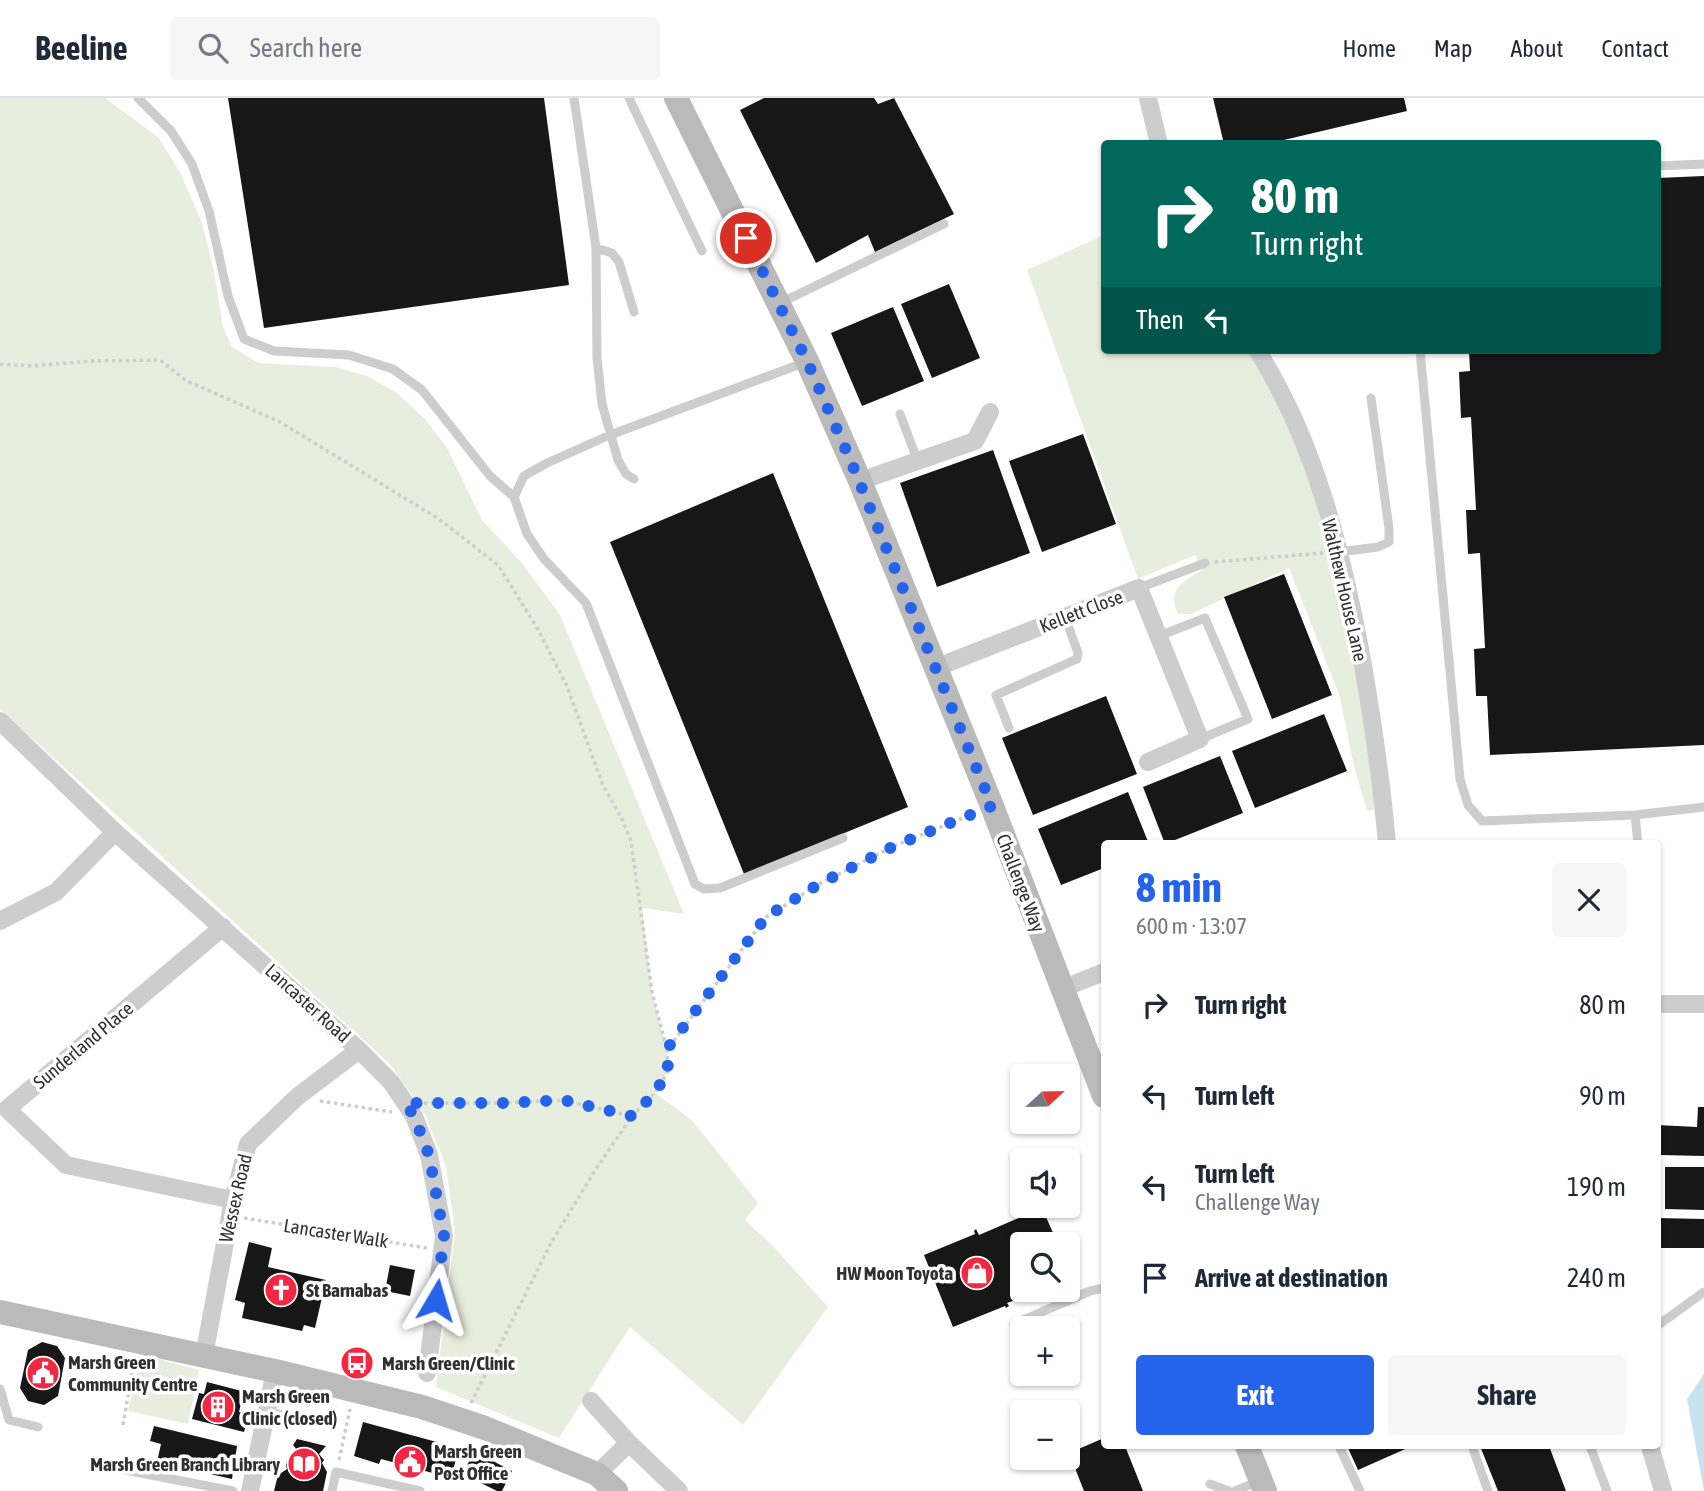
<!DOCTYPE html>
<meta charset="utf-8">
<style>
body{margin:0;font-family:"Asap Condensed",sans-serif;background:#f6f6f7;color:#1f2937;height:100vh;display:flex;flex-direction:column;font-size:26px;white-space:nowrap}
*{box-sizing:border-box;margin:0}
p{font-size:23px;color:#747a83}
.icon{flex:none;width:38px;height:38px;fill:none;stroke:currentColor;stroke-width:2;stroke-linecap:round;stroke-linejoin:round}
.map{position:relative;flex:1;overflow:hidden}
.sheet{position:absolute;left:1101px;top:742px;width:560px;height:609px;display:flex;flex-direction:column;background:#fff;border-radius:7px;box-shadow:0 2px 5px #0004}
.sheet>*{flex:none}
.hud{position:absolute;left:1101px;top:42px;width:560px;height:214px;border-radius:7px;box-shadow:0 2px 5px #0004;background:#00695c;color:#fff;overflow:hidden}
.needle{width:46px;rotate:68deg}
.buttons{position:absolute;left:1010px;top:966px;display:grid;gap:14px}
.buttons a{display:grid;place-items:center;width:70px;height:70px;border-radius:7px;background:#fff;box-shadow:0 2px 5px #0004;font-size:35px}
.pin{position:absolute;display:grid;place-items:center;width:60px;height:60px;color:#fff;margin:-30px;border:4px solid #fff;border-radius:50%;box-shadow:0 2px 7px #0007}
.me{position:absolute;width:77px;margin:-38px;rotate:7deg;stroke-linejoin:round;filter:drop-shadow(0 0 5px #0008)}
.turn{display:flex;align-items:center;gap:24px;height:147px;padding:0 35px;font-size:32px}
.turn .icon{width:91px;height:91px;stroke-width:2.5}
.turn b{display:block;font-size:49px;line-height:60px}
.then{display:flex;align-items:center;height:66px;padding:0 35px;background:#0003;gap:14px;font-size:26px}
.round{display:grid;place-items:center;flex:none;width:74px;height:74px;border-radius:7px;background:#f6f6f7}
.overview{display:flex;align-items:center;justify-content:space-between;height:119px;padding:0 35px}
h1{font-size:42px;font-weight:700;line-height:52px;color:#2563eb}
.cta{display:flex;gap:14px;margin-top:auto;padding:14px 35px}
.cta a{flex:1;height:80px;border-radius:7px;background:#2563eb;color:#fff;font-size:28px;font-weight:700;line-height:80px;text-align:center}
.cta a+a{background:#f6f6f7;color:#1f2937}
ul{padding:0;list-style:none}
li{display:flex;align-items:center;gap:21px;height:91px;padding:0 35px}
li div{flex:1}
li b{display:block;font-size:26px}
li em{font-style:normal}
header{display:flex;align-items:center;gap:42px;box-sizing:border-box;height:98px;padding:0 35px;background:#fff;border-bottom:2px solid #e0e1e3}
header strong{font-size:33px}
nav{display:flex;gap:38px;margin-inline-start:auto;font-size:24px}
.search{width:490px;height:63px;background:#f6f6f7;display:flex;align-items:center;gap:18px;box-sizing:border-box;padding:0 24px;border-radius:7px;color:#747a83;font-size:26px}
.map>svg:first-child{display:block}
.green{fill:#e7eedd}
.water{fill:#c8e2ef}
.building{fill:#171717}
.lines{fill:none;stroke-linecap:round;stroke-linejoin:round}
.path{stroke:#cdcdcd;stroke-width:3.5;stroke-dasharray:3.5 3.5;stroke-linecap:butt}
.lane{stroke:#cdcdcd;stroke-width:9}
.street{stroke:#cdcdcd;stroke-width:18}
.secondary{stroke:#bababa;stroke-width:24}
.route{stroke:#2563eb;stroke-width:12;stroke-dasharray:0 21.6}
.labels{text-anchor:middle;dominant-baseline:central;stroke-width:7;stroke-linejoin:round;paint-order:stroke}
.street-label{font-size:19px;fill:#303030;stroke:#fff}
.poi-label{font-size:19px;font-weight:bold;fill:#303030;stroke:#fff;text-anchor:start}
</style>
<header>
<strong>Beeline</strong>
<div class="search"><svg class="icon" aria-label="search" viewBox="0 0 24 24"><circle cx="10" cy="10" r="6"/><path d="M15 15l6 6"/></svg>Search here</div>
<nav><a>Home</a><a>Map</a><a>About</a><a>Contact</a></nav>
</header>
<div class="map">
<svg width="1704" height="1393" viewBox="0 0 1704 1393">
<rect width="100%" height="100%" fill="#fff"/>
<path class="green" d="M0 0H105L158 39 181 76 202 125 214 173 223 229 232 249 259 265 335 269 367 278 397 295 425 321 447 350 482 422 522 465 560 517 684 816 642 810 652 894 667 952 668 973 655 995 692 1022 758 1105 745 1122 773 1148 828 1209 743 1327 630 1229 559 1340 436 1289 455 1133 446 1068 425 1016 390 966 0 611Z
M1104 137V252H1246L1267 285 1298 350 1324 421 1360 583 1376 711 1367 713 1354 668 1339 596 1289 470 1191 516H1178C1166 492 1184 482 1203 472L1195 457 1138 481 1027 172Z
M141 1256 199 1272 188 1326 128 1313Z"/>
<path class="water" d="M1704 1276V1393L1687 1301Z"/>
<path class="building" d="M228 0H544L569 187 264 230Z
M764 0H874L878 6 894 0 954 116 875 154 868 137 816 165 740 12Z
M1213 0H1404L1407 13 1267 46H1224Z
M1704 78V647L1490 657 1487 598H1476L1474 551 1485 550 1480 455 1468 456 1466 412H1476L1471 319 1461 320 1459 274 1470 273 1469 252H1657V80Z
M949 186 980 260 932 280 901 206Z
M893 209 924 283 862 308 831 235Z
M1083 336 1116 426 1042 454 1009 363Z
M993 352 1030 455 937 489 900 385Z
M773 375 908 709 744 776 610 444Z
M1284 476 1332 597 1272 621 1224 499Z
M1106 598 1137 676 1033 717 1002 640Z
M1324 616 1347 673 1255 710 1232 653Z
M1220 658 1243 715 1165 746 1143 689Z
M1128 694 1149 746H1104V770L1061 787 1038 731Z
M1698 1009H1704V1058L1660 1057V1086H1657V1027L1697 1029Z
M1665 1069H1704V1112L1665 1111Z
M1042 1110 1058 1146H1022V1192H1043L1007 1205 1009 1208 1006 1210 1005 1208 953 1229 924 1157 975 1136 974 1133 976 1131 979 1137Z
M1657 1120 1704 1121V1150H1657Z
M249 1144 272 1150 268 1169 326 1182 315 1230 304 1227 302 1233 242 1220 245 1205 235 1202Z
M390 1167 415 1172 410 1198 385 1193Z
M42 1244 57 1248 65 1260 58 1298 44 1307 28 1303 20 1290 28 1252Z
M207 1284 253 1296 251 1303 242 1301 239 1314 249 1317 244 1334 192 1321 199 1295 204 1296Z
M363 1324 459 1350 451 1380 381 1361 379 1366 354 1358Z
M154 1328 237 1348 232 1381 157 1364 161 1346 150 1343Z
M1104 1340V1348H1125L1143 1393H1084L1069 1355Z
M297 1341 326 1348 319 1356 324 1362 322 1365 327 1374 323 1393H274L278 1377 287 1371 286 1367 290 1356 297 1352 293 1347Z
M1347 1348H1412L1358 1372Z
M1480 1348H1549L1566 1393H1498Z
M474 1353 512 1373 502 1393H497L463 1376Z"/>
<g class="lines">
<path class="path" d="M0 266 31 268 93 263 160 262 187 283 280 324 439 421 498 467 536 528 567 588 602 685 622 721 631 743 652 894 667 952
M1215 464 1323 455
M320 1003 392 1014
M424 1005H504L563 1002 631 1018
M244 1120 427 1150
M145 1267 163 1283
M471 1305 551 1145 594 1074 632 1018 655 995 668 973 667 952 766 819 819 786 894 748 975 715
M123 1327 134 1263
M339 1362 350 1311"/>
<path class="lane" d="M138 0 171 33 192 66 209 113 228 198 244 241 274 253 349 257 393 271 422 292 490 378 514 399
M574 0 596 150 597 260 602 306 618 362 626 376 634 381
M629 0 702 153
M1657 68 1704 66
M596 150 612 155 619 164 634 214
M780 205 944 126
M1420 252 1460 681 1468 707 1482 723 1635 717 1704 709
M806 264 610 337 547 365 524 378 514 399 527 436 544 461 586 505 695 786 704 791 720 790 843 740
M900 316 918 364
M1339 454 1378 449 1389 444V430L1371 300
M1139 490 1205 465
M1159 538 1205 520 1248 621 1200 641
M1009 630 996 597 1077 561 1078 555 1065 519
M1635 717 1638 746
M1014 1226 1090 1193 1104 1190
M1657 1228 1704 1194
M0 1291 9 1322 38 1329
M267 1314 292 1319
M1339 1348 1360 1393
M1472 1348 1488 1393
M1590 1348 1607 1393
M120 1371 233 1393
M1210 1386 1229 1393
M332 1393 336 1374 420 1393
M1235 1393 1259 1383"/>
<path class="street" d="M1148 0 1159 46
M1257 252C1317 347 1343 458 1363 567 1373 626 1382 686 1387 746
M860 383 975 343 990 314
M935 570 1139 490 1200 641 1148 664
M0 623 115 734 359 952 391 984 414 1018 429 1057 444 1138 427 1275
M0 823 56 794 115 734
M223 829 7 1011 66 1067 233 1102
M1061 891 1104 874
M1657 906H1704
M204 1258 233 1102 248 1046 297 999 359 952
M591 1303 629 1345
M1650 1348 1663 1393
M597 1376 629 1345 679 1393
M250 1393 275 1273"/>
<path class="secondary" d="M676 0 807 263 860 383 992 708 1104 998
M0 1214 275 1273 422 1309 485 1330 597 1376 616 1393
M1247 1348 1265 1393"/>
</g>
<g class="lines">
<path class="route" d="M436 1202 444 1138 429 1057 414 1018 405 1005H505L563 1002 632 1018 655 995 668 973 667 951 766 819 819 786 894 748 992 708 849 359 807 263 746 140"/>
</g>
<defs>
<symbol id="shop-disc" viewBox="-11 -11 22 22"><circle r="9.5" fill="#f22742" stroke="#fff"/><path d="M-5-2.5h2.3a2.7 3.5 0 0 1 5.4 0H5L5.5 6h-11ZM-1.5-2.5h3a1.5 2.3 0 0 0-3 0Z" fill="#fff"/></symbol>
<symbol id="church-disc" viewBox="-11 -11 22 22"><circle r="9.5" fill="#f22742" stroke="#fff"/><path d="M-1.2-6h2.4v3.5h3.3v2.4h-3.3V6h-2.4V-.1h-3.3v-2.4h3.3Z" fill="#fff"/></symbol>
<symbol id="bus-disc" viewBox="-11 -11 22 22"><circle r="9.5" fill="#f22742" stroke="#fff"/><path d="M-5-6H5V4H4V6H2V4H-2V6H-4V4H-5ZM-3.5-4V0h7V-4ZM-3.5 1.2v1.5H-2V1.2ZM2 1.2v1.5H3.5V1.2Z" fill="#fff"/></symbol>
<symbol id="civic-disc" viewBox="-11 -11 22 22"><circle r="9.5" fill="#f22742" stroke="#fff"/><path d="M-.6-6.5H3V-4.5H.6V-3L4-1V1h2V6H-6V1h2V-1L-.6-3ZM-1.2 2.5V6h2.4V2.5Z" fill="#fff"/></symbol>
<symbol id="building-disc" viewBox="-11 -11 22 22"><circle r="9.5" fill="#f22742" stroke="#fff"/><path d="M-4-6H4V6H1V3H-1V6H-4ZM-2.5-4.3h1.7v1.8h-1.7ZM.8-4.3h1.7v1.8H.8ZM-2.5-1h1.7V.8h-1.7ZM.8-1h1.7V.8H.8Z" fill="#fff"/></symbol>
<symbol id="library-disc" viewBox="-11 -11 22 22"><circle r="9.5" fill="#f22742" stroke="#fff"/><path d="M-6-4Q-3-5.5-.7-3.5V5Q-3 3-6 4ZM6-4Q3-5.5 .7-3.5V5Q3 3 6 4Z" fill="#fff"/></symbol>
</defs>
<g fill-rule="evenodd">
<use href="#shop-disc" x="958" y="1156" width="38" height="38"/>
<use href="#church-disc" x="262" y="1173" width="38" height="38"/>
<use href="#bus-disc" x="338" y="1246" width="38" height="38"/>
<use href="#civic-disc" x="24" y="1256" width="38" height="38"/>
<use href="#building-disc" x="199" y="1290" width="38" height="38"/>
<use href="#civic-disc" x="391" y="1345" width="38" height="38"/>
<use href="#library-disc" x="285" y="1347" width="38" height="38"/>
</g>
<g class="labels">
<g class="street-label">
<text transform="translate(1345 492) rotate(77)">Walthew House Lane</text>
<text transform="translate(1081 513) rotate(-21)">Kellett Close</text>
<text transform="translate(1021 785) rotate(69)">Challenge Way</text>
<text transform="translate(308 905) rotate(42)">Lancaster Road</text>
<text transform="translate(83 947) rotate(-40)">Sunderland Place</text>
<text transform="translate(235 1100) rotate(-77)">Wessex Road</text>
<text transform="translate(336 1135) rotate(9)">Lancaster Walk</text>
</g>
<g class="poi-label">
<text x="953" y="1175" text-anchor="end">HW Moon Toyota</text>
<text x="306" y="1192">St Barnabas</text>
<text x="68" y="1264">Marsh Green<tspan x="68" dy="22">Community Centre</tspan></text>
<text x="382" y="1265">Marsh Green/Clinic</text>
<text x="242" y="1298">Marsh Green<tspan x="242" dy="22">Clinic (closed)</tspan></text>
<text x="434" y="1353">Marsh Green<tspan x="434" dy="22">Post Office</tspan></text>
<text x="280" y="1366" text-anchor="end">Marsh Green Branch Library</text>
</g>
</g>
</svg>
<div class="buttons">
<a><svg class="needle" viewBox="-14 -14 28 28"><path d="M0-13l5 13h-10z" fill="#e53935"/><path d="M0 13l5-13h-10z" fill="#747a83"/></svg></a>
<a><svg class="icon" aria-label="sound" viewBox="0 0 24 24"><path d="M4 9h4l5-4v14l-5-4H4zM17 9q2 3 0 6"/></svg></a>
<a><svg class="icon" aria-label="search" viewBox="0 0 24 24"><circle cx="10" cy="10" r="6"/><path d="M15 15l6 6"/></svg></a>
<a>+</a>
<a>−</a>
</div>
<div class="pin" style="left:746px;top:140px;background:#d93025"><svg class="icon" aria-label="arrive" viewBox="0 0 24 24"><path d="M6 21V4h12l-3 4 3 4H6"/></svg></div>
<svg class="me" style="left:436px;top:1202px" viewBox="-20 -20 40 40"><path d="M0-17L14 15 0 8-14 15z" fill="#2563eb" stroke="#fff" stroke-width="4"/></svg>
<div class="hud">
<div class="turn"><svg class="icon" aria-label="right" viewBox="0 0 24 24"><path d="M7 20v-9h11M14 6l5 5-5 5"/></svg><div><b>80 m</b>Turn right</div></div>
<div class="then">Then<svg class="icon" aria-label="left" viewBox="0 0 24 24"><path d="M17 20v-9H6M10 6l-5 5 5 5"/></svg></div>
</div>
<section class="sheet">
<div class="overview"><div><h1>8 min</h1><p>600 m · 13:07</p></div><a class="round"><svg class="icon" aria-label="close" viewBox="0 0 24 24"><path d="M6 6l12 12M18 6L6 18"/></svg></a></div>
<ul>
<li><svg class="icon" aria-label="right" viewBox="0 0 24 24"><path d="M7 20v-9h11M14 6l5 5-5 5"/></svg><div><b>Turn right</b></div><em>80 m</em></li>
<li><svg class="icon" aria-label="left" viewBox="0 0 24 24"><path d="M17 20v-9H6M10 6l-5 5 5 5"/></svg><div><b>Turn left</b></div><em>90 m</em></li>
<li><svg class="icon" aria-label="left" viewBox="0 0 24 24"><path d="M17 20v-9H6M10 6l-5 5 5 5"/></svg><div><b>Turn left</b><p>Challenge Way</p></div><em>190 m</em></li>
<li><svg class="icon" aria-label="arrive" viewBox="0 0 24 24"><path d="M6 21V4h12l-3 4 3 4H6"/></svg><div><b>Arrive at destination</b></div><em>240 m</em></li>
</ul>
<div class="cta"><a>Exit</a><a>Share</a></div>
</section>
</div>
